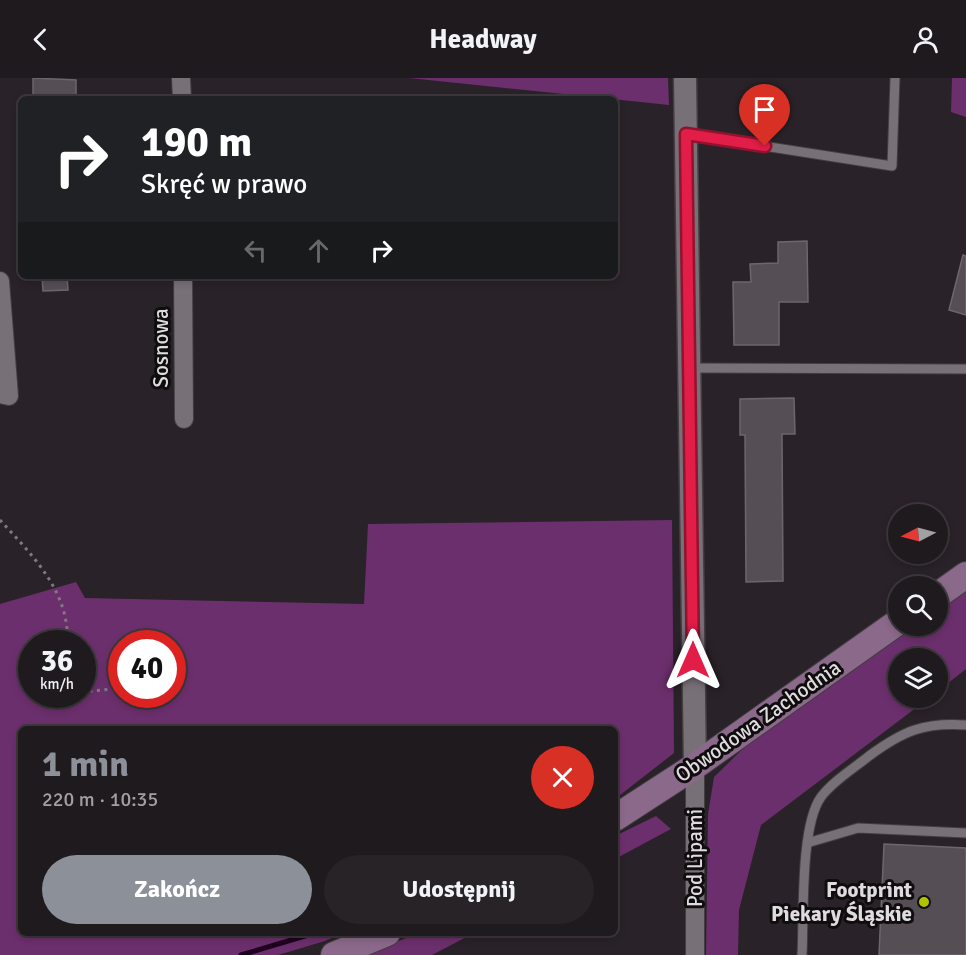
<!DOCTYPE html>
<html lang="pl">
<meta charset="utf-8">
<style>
body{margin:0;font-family:Signika,sans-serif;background:#272327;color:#f1f3f6;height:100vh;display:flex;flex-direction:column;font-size:22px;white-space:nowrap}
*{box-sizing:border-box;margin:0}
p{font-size:20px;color:#a1a1a4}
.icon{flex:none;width:33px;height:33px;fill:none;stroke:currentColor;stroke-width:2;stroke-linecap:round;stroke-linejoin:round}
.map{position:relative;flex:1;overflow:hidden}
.details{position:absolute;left:18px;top:648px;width:600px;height:210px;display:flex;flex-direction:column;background:#1f1a1e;border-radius:9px;box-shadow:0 3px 9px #0003,0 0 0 2px #3c383c}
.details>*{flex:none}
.guide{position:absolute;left:18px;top:18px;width:600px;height:183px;border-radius:9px;box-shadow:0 3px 9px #0003,0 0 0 2px #3c383c;background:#202124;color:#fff;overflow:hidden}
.needle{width:39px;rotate:264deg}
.controls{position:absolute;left:888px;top:426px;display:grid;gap:12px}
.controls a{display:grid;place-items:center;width:60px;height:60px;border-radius:50%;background:#1f1a1e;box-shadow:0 3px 9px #0003,0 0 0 2px #3c383c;font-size:30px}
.speed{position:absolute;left:18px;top:552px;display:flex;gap:12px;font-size:30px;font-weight:700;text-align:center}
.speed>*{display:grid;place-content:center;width:78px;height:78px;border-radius:50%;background:#1f1a1e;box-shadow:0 3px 9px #0003,0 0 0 2px #3c383c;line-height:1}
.speed small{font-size:15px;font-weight:400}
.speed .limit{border:9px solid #d22;background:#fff;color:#111}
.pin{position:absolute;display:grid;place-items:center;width:51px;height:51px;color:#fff;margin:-62px -26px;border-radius:50% 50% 50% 0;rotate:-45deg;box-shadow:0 0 6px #0007}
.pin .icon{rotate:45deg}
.me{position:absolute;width:66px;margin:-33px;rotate:0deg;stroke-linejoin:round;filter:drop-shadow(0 0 4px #0008)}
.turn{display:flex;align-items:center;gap:21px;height:126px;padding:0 24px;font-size:27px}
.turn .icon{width:78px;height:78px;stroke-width:2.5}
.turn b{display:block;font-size:42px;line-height:51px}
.lanes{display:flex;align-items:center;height:57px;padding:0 24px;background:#0003;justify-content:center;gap:30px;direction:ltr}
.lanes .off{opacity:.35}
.round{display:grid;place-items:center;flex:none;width:63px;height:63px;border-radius:32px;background:#272327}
.headline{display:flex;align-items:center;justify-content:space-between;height:102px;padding:0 24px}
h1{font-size:36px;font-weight:800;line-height:45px;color:#8c9099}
.button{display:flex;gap:12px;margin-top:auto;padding:12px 24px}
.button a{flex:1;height:69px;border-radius:36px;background:#8c9099;color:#fff;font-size:24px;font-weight:800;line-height:69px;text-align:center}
.button a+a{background:#272327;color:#f1f3f6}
header{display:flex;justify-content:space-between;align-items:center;height:78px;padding:0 24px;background:#1f1a1e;font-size:27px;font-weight:800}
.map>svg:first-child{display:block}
.green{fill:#6c2f6d;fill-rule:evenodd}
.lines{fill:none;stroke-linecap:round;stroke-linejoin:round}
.stream{stroke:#1f0120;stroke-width:5}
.building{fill:#554e55;stroke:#6e666d;stroke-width:1.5}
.service-casing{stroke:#423e42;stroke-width:11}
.minor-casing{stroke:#423e42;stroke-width:20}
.tertiary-casing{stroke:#423e42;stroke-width:25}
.secondary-casing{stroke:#423e42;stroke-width:28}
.path{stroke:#807a7f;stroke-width:3;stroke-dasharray:3 4.5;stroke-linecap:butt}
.service{stroke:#787077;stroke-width:9}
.minor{stroke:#787077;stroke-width:18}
.tertiary{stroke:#787077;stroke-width:22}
.secondary{stroke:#8b698a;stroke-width:26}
.route-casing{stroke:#92132f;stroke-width:15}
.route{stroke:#e11d48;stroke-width:10}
.poi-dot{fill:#b0c500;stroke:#100d0f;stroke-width:2}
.labels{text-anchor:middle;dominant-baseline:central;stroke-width:6;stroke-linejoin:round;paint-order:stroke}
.street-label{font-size:21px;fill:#dfdbdf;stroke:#100d0f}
.poi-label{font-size:21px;font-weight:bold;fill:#dfdbdf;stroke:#100d0f;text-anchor:end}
</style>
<header><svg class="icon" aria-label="back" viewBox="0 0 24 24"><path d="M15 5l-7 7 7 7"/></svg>Headway<svg class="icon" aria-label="person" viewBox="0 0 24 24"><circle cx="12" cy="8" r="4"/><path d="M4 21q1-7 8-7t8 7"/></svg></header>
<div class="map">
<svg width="966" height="877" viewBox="0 0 966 877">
<rect width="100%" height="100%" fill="#292228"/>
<path class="green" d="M409 0H668L669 27Z
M952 0H966V39L951 34Z
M672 442 674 675 615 721V651H21V855H343L325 863 278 877H0V526L76 504 85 520 364 526 368 446ZM32 566H82V616H32ZM122 566H172V616H122Z
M966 512V591L938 613V580H898V620H929L761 747 739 832 738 877H706L708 736 714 699 756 658 915 548H938V532Z
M656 738 671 751 615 781V758Z
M419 855H474L432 877H363Z"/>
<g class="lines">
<path class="stream" d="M241 877 315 855"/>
</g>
<path class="building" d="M33 0 76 2V21H33Z
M807 163 808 224H779V267H734L733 204H751L750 186 778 185V164Z
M963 177 966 178V237L949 232Z
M42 198H67L68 212 43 213Z
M794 320 795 356H782L783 503 746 504 745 357H740V321Z
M884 766 966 770V877H879Z"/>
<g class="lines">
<defs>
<path id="service" d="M686 56 892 88 895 0
M690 290 966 291
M807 765 858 750 966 755
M802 877C804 840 800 748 821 719 833 703 853 691 869 678 903 653 924 644 966 647"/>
<path id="minor" d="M181 0 182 21
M183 198 184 341
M0 203 9 318 0 316
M695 688V877"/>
<path id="tertiary" d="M685 0 695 688"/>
<path id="secondary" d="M938 517 966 497
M615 740 695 688 898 544
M334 877 387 855"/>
</defs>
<use href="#service" class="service-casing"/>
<use href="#minor" class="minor-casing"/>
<use href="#tertiary" class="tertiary-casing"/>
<use href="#secondary" class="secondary-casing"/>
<path class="path" d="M0 442C32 477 71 515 67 566
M82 614 122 610"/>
<use href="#service" class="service"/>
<use href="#minor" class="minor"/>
<use href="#tertiary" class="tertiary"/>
<use href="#secondary" class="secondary"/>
</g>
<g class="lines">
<defs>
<path id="route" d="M693 582 686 56 765 68"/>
</defs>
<use href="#route" class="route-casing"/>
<use href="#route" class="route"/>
</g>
<circle class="poi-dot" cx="924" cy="824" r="6"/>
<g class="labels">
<g class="street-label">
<text transform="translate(161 270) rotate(-90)">Sosnowa</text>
<text transform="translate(758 643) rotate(-35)">Obwodowa Zachodnia</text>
<text transform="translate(695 780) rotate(-90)">Pod Lipami</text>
</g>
<g class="poi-label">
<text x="912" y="812">Footprint<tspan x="912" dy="24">Piekary Śląskie</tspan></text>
</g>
</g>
</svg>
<div class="controls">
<a><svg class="needle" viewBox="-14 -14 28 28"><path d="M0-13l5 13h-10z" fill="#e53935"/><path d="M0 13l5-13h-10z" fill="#a1a1a4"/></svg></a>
<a><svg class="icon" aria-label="search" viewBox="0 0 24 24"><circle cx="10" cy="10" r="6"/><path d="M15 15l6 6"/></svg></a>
<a><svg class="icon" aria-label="layers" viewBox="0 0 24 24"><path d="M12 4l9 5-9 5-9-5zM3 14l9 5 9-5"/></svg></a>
</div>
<div class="speed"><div>36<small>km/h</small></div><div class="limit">40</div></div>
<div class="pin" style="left:765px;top:68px;background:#d93025"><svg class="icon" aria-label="arrive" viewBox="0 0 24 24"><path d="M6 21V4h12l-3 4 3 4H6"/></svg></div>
<svg class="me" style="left:693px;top:582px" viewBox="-20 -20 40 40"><path d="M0-17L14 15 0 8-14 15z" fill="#e11d48" stroke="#fff" stroke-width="4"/></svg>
<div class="guide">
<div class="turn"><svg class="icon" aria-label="right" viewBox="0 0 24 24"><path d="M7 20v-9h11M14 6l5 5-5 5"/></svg><div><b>190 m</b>Skręć w prawo</div></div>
<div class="lanes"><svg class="icon off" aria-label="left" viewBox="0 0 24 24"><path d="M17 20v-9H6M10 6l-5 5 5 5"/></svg><svg class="icon off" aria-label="ahead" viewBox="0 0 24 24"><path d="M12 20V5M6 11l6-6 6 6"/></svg><svg class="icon" aria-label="right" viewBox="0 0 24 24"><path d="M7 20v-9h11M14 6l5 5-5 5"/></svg></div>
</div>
<section class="details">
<div class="headline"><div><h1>1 min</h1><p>220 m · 10:35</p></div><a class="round" style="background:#d93025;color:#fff"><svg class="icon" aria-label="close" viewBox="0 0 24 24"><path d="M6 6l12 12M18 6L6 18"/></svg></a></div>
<div class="button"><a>Zakończ</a><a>Udostępnij</a></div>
</section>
</div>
